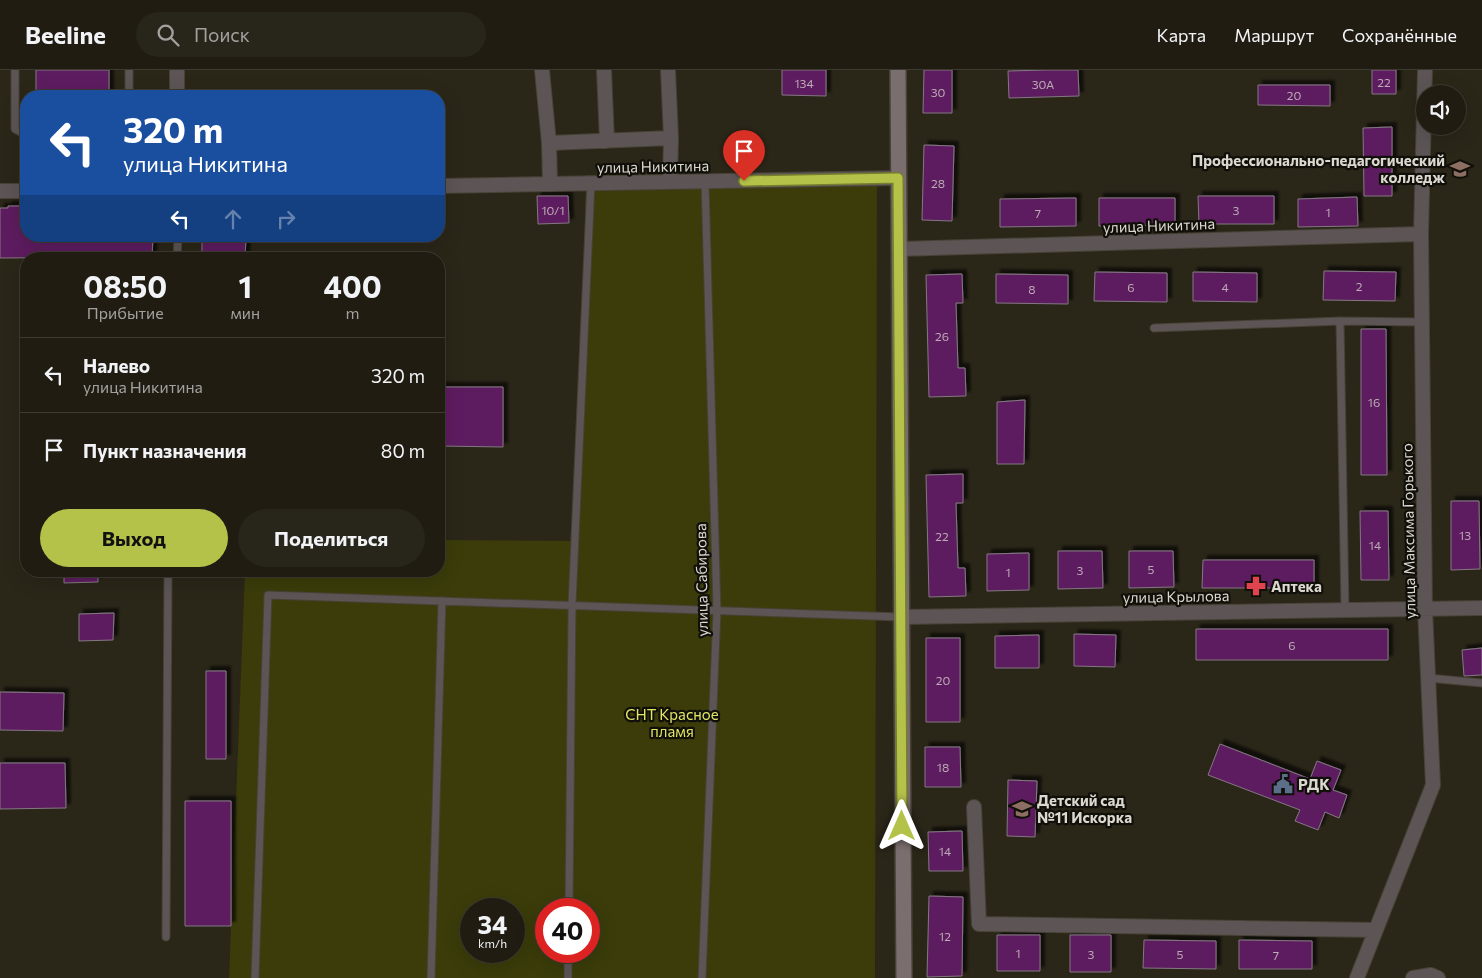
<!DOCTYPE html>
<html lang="ru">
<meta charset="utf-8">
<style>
body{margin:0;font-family:Commissioner,sans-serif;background:#28251b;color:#f1f3f6;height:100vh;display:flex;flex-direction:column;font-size:19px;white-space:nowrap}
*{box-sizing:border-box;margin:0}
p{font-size:16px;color:#a2a19f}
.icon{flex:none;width:28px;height:28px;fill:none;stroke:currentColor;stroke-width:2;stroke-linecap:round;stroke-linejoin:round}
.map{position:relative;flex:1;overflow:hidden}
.side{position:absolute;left:20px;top:182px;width:425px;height:325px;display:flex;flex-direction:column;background:#201c12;border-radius:20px;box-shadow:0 5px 20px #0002,0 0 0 1px #3d3a32}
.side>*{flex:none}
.banner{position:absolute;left:20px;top:20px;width:425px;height:152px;border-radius:20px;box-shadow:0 5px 20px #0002,0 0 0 1px #3d3a32;background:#1a4fa0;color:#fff;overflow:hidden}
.controls{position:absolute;left:1416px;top:15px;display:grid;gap:10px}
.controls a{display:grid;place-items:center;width:50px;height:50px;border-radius:50%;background:#201c12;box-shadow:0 5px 20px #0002,0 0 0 1px #3d3a32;font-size:25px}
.speed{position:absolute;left:460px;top:828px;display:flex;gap:10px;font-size:25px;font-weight:700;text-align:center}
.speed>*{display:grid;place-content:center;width:65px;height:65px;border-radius:50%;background:#201c12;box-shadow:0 5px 20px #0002,0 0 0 1px #3d3a32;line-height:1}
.speed small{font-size:12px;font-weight:400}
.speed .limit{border:8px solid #d22;background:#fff;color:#111}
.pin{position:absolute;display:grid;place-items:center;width:42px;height:42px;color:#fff;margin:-51px -21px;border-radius:50% 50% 50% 0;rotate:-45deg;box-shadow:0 0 5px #0007}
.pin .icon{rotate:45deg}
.me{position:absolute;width:55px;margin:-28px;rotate:0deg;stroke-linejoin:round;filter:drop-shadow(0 0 4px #0008)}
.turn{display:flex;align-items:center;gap:18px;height:105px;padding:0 20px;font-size:22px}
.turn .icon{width:65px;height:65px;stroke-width:2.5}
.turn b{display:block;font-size:35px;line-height:42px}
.lanes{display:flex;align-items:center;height:48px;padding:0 20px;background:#0003;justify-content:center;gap:25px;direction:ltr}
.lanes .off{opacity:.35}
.eta{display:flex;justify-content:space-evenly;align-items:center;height:85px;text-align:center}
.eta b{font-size:30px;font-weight:700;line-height:35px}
.cta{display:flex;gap:10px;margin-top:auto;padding:10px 20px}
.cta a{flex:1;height:58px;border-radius:30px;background:#b5c249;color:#111;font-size:20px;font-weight:700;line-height:58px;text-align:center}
.cta a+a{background:#28251b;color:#f1f3f6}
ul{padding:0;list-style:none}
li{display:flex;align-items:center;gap:15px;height:75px;padding:0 20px;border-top:1px solid #3d3a32}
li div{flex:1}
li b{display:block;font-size:19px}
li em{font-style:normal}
header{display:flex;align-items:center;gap:30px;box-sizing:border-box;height:70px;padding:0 25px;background:#201c12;border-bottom:1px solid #3d3a32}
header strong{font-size:24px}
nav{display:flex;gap:28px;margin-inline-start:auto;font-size:18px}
.search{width:350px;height:45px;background:#28251b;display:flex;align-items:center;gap:12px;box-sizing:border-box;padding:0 18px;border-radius:28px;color:#a2a19f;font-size:19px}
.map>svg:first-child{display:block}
.green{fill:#3b3c0a;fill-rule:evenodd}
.building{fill:#5d1f5e;stroke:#847784;filter:url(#shadow)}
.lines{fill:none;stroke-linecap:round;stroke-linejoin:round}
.lane-casing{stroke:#464235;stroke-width:9}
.street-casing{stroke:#464235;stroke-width:16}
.secondary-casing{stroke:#464235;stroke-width:18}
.lane{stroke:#5c5455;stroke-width:7}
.street{stroke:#5c5455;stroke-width:14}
.secondary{stroke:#7b6e6f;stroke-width:15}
.route-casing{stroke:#767e2f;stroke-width:12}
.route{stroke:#b5c249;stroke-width:9}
.labels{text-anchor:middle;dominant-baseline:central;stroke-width:4.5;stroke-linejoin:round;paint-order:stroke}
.number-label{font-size:12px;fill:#bcaab4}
.poi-label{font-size:15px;font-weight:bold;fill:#dbd8d0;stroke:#110f09;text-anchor:start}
.street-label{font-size:15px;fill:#dbd8d0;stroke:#110f09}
.park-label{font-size:15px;fill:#e1e664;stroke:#110f09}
</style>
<header>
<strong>Beeline</strong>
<div class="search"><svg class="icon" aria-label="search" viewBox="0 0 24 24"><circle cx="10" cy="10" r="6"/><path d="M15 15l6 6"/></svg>Поиск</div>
<nav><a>Карта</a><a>Маршрут</a><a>Сохранённые</a></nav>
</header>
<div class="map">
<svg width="1482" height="908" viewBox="0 0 1482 908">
<defs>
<filter id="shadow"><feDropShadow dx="4.5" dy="-4.5" stdDeviation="1" flood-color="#0009"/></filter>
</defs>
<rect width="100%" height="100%" fill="#2a2618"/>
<path class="green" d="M877 103 875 908H229L245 501H439V470L577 471 586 105ZM471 839H514V881H471ZM546 839H589V881H546Z"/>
<path class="building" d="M36 0H109V26H36Z
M782 0H826V26L782 25Z
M924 0H952V43H923Z
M1045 0H1078L1079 26 1009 28 1008 1Z
M1372 0H1396V24H1372Z
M1258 15H1330V36L1258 35Z
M1392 57V126H1364L1363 58Z
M924 75 954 76 952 151 922 150Z
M537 126H568L569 153 538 154Z
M1198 126H1274V154H1199Z
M1357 127 1358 156 1298 157V129Z
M1076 128V156L1000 157V129Z
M1099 128H1175V155L1099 156Z
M8 136H26V166H153L152 187 0 188V138H8Z
M202 166H246L245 189H202Z
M1324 201 1396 202 1395 231 1323 230Z
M1095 202 1167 203V232L1094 231Z
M1193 202 1257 203V232L1193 231Z
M962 204 963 233H956L958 298H965L966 326 929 327 926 205Z
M996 204 1068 205V234L996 233Z
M1361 259H1386L1387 405H1361Z
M439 317H503V377L439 376Z
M1025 330 1024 394H997V332Z
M963 404V433H956L958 498H965L966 526 929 527 926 405Z
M1451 431H1479L1480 499 1451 500Z
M1360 441H1388L1389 510H1361Z
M1058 481H1102L1103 518 1058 519Z
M1129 481H1173L1174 517 1129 518Z
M1029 483V520L987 521V484Z
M1203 490H1314V518H1202Z
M64 501H98V512L64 513Z
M114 543 113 570 79 571V544Z
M1196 559H1388V590H1196Z
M1074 564 1116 565 1115 597 1074 596Z
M1039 565V598H995V566Z
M926 568H960V652H926Z
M1482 578V605L1464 606 1462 580Z
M206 601H226V689H206Z
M0 622 64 623 63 661 0 660Z
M1220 674 1310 709 1317 691 1341 700 1333 720 1347 725 1339 748 1325 742 1318 760 1295 751 1300 740 1208 705Z
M925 677H960L961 717H925Z
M0 693H65L66 738 0 739Z
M1008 710 1037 711 1035 767 1007 766Z
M185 731H231V856H185Z
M962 761 963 801H929L928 762Z
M929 826 963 827 962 906 927 907Z
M997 865H1040V901H997Z
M1070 865H1111V902H1070Z
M1144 870 1216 871V899L1143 898Z
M1239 870 1312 871V899H1239Z"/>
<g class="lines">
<defs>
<path id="lane" d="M15 0V59L26 65
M129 0V26
M177 189 178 166
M1340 251 1422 252
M1154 258 1340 251 1345 540
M1428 608 1482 613
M569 839 572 535 591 113
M166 867 168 501
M255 908 268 525 901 547
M431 908 442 531
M568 908V881
M702 908 717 540 705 111"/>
<path id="street" d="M177 0V26
M542 0 549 73H558
M668 0 671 68
M599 71H607L604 0
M550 113 549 73 671 68 670 112
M439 116 898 108
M0 121H26
M899 179 1421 164
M901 547 1482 538
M974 737 979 854 1376 860
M1357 908 1433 715 1425 539 1421 164 1425 0
M1413 908 1431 905 1438 908"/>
<path id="secondary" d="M898 0 904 908"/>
</defs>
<use href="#lane" class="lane-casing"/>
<use href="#street" class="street-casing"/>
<use href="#secondary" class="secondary-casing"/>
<use href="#lane" class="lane"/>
<use href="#street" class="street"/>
<use href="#secondary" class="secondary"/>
</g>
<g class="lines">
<defs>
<path id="route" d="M744 111 898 108 902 756"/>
</defs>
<use href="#route" class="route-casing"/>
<use href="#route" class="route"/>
</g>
<defs>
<symbol id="university-bare" viewBox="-9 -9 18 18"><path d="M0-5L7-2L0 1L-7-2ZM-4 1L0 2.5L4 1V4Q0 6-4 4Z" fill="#8d6e63" stroke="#110f09" stroke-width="2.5" paint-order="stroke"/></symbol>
<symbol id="pharmacy-bare" viewBox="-9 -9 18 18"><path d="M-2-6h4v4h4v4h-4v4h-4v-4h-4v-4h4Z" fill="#e0444e" stroke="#110f09" stroke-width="2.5" paint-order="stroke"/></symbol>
<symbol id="civic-bare" viewBox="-9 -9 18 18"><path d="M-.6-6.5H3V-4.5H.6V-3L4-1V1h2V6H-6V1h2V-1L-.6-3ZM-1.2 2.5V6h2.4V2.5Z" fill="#5c6f8a" stroke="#110f09" stroke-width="2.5" paint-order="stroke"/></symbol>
<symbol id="school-bare" viewBox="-9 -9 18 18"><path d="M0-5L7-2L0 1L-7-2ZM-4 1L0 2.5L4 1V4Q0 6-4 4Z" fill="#8d6e63" stroke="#110f09" stroke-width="2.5" paint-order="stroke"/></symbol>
</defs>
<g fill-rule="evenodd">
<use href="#university-bare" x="1446" y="85" width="28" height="28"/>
<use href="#pharmacy-bare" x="1242" y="502" width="28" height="28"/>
<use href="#civic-bare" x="1269" y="700" width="28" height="28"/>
<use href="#school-bare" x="1008" y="725" width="28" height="28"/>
</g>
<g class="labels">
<g class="number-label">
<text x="1384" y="12">22</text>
<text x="804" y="13">134</text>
<text x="1043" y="14">30А</text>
<text x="938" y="22">30</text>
<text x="1294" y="25">20</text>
<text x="938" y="113">28</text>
<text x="553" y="140">10/1</text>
<text x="1236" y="140">3</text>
<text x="1328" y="142">1</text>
<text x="1038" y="143">7</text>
<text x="1359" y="216">2</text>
<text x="1131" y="217">6</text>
<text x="1225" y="217">4</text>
<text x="1032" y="219">8</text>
<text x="942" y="266">26</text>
<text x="1374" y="332">16</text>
<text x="1465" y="465">13</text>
<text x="942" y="466">22</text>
<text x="1375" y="475">14</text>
<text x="1151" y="499">5</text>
<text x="1080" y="500">3</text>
<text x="1008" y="502">1</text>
<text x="1292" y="575">6</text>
<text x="943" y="610">20</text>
<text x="943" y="697">18</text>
<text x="945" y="781">14</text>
<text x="945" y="866">12</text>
<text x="1018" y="883">1</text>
<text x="1091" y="884">3</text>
<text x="1180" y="884">5</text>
<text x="1276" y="885">7</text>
</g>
<g class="poi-label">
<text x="1445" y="90" text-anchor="end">Профессионально-педагогический<tspan x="1445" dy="17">колледж</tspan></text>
<text x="1271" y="516">Аптека</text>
<text x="1298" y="714">РДК</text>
<text x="1037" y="730">Детский сад<tspan x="1037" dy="17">№11 Искорка</tspan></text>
</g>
<g class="street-label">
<text transform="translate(653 96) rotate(-1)">улица Никитина</text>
<text transform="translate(1159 155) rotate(-2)">улица Никитина</text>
<text transform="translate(1408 461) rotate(-91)">улица Максима Горького</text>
<text transform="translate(701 510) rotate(-91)">улица Сабирова</text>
<text transform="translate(1176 526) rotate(-1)">улица Крылова</text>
</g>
<g class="park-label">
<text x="672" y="644">СНТ Красное<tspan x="672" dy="17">пламя</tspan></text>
</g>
</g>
</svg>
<div class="controls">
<a><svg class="icon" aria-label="sound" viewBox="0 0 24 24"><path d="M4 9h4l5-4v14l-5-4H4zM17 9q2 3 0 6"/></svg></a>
</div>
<div class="speed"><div>34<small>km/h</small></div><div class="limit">40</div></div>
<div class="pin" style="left:744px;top:111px;background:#d93025"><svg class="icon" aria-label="arrive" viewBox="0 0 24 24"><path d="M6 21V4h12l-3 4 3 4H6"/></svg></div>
<svg class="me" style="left:902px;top:756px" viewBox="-20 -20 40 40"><path d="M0-17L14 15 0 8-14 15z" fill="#b5c249" stroke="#fff" stroke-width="4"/></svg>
<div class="banner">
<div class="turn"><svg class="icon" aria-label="left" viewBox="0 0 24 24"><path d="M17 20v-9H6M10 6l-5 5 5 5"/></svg><div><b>320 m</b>улица Никитина</div></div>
<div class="lanes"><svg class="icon" aria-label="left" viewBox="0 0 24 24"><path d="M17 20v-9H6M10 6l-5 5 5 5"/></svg><svg class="icon off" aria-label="ahead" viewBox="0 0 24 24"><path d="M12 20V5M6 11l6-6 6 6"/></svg><svg class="icon off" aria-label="right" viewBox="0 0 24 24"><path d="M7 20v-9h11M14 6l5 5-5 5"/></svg></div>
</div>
<section class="side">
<div class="eta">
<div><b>08:50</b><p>Прибытие</p></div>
<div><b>1</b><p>мин</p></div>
<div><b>400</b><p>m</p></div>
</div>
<ul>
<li><svg class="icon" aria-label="left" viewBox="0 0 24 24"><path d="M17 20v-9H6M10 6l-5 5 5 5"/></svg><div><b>Налево</b><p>улица Никитина</p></div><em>320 m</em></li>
<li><svg class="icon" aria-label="arrive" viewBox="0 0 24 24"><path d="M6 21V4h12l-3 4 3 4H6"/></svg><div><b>Пункт назначения</b></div><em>80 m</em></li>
</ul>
<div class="cta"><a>Выход</a><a>Поделиться</a></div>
</section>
</div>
